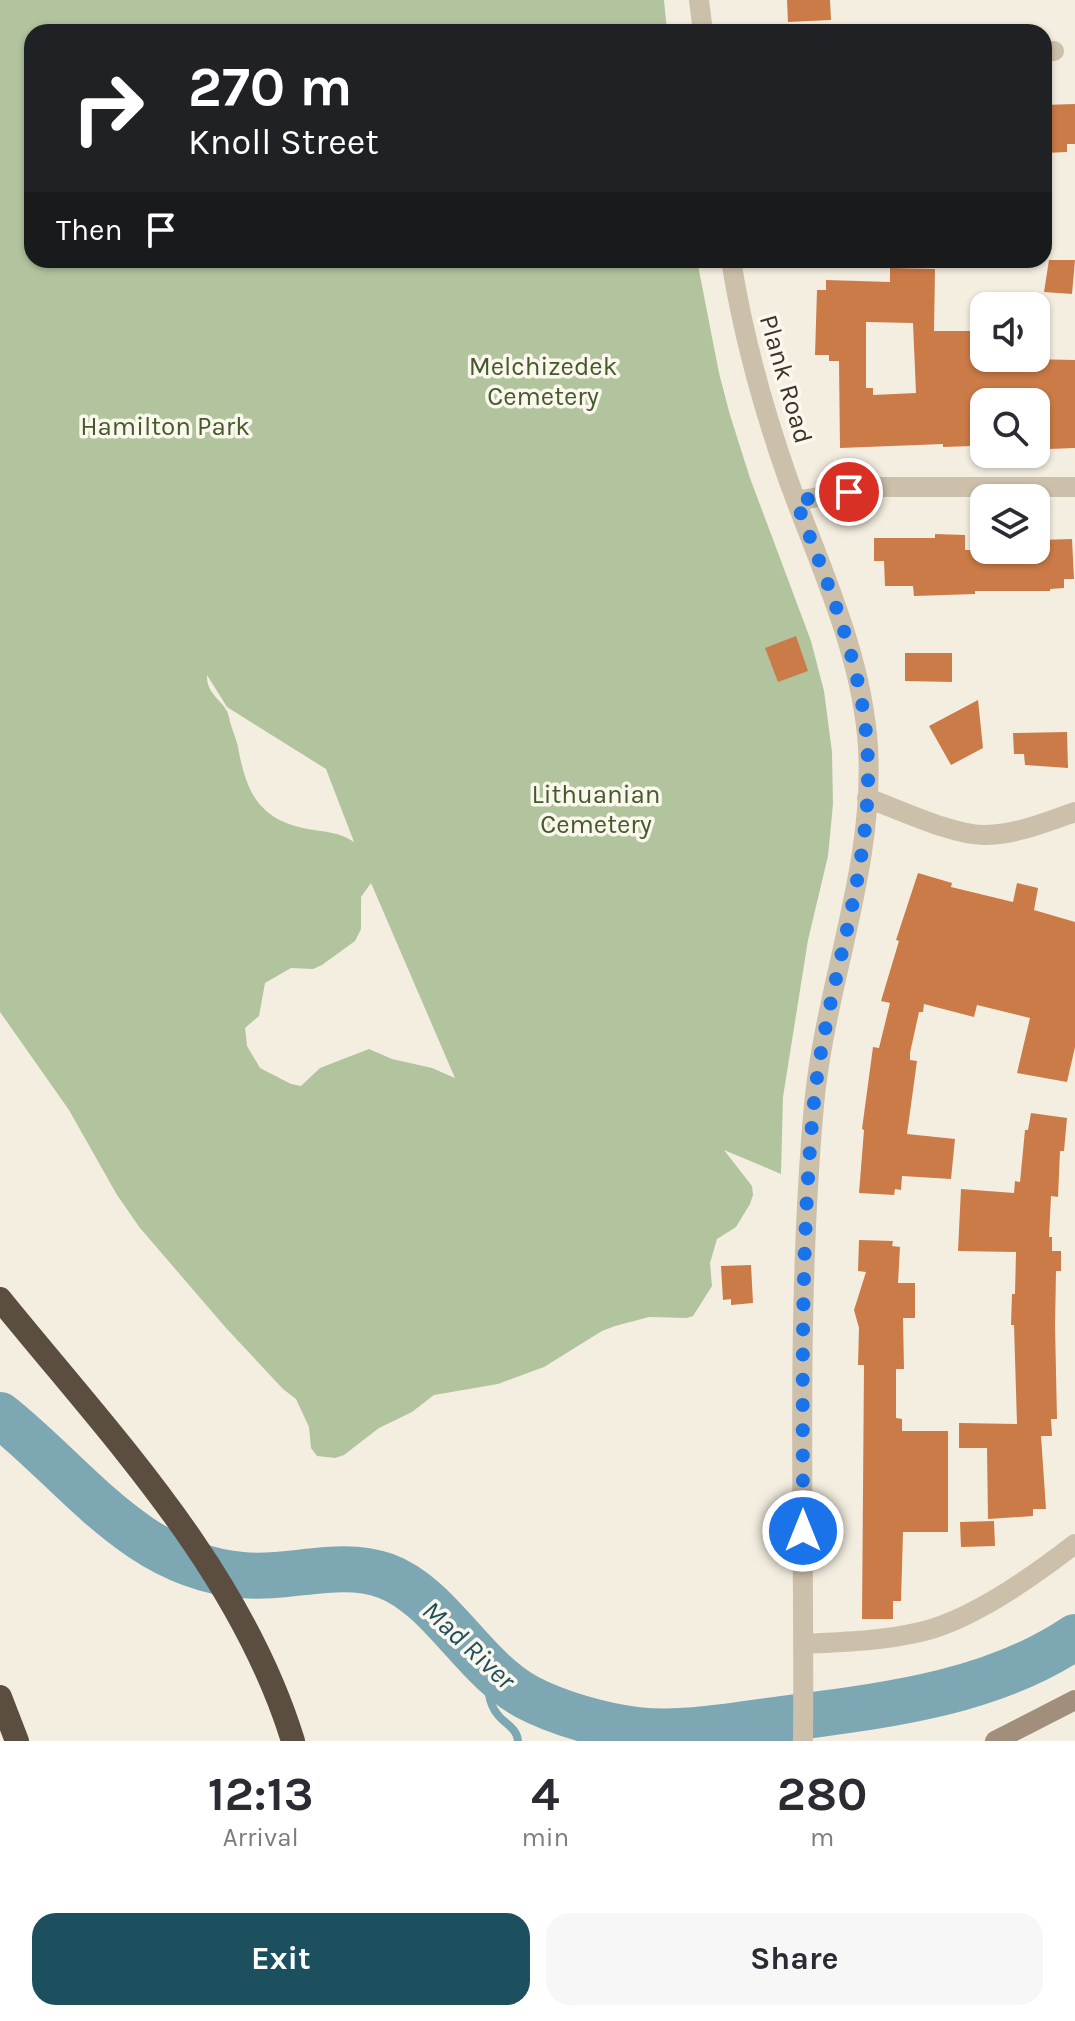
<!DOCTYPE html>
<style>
body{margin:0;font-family:Karla,sans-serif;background:#f7f7f7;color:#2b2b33;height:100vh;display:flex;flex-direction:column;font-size:30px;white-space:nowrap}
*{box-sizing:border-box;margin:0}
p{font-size:26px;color:#7c7c81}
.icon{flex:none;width:44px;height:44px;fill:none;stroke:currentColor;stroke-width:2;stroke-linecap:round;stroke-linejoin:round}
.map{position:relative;height:1741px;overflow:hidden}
.details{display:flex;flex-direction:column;background:#fff;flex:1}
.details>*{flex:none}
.guide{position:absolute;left:24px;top:24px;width:1028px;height:244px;border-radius:24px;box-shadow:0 2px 6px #0004;background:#202124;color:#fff;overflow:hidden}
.tools{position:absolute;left:970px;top:292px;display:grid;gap:16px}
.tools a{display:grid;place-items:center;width:80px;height:80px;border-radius:16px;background:#fff;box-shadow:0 2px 6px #0004;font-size:40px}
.pin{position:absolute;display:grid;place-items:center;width:68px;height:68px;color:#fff;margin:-34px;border:4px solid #fff;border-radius:50%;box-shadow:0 2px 8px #0007}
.me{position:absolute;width:88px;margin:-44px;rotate:0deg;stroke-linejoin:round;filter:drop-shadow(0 0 6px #0008)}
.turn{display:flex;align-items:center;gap:28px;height:168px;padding:0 32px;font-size:36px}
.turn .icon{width:104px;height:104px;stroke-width:2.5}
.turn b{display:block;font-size:56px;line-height:68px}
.then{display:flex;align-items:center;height:76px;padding:0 32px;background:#0003;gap:16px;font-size:30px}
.eta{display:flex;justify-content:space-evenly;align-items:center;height:136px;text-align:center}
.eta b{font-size:48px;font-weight:700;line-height:56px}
.cta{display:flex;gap:16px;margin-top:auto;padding:16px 32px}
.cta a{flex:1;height:92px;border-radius:24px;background:#1d505f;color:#fff;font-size:32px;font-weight:700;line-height:92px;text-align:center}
.cta a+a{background:#f7f7f7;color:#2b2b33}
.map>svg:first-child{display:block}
.green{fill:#b2c49e;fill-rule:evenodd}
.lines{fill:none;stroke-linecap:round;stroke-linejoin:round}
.stream{stroke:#7da8b3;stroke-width:8}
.river{stroke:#7da8b3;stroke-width:46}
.building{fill:#cb7b47;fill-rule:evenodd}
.minor{stroke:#cdc0ab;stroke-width:20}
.secondary{stroke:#a18f7c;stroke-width:20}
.motorway{stroke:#5c4d41;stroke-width:24}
.route{stroke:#1a73e8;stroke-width:14;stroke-dasharray:0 25.2}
.labels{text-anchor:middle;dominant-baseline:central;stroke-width:7;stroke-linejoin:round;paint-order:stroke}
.park-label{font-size:26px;fill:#435a2d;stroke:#fbf7ed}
.street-label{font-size:26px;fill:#3b322a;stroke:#fbf7ed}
.water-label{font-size:28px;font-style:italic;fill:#1d505f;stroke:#fbf7ed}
</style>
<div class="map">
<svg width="1075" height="1741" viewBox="0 0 1075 1741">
<rect width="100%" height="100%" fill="#f4eee0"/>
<path class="green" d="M0 0H664L667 32H32V260H697L719 373 730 415 750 478 811 641 824 691 832 752 833 804 828 856 808 940 783 1097 781 1174 724 1150 752 1186 753 1195 750 1204 736 1227 717 1239 710 1263 712 1286 693 1316 687 1318 649 1317 615 1326 602 1331 544 1367 498 1384 434 1395 412 1412 379 1428 344 1455 335 1458 317 1456 311 1448 309 1427 296 1399 283 1389 226 1328 140 1228 117 1195 69 1110 0 1012ZM207 675 227 707 326 769 354 842C340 832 325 832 308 829 258 820 246 791 238 747 236 737 231 728 229 717 226 701 206 696 207 675ZM371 883 455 1078 432 1068 392 1059 369 1049 320 1068 301 1086 291 1084 260 1068 247 1046 245 1028 259 1016 265 983 291 968 313 969 322 965 355 941 361 929V897Z"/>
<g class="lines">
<path class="stream" d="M489 1668C486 1682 488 1704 498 1715 505 1724 517 1728 518 1741"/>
<path class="river" d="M0 1415C76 1475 136 1566 242 1575 290 1580 339 1559 386 1576 440 1596 473 1668 527 1697 557 1713 603 1726 637 1730 683 1735 729 1726 775 1720 878 1706 987 1696 1075 1637"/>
</g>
<path class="building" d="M787 0H830L831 20 788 22Z
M1075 104V144H1067V152L1044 153V105Z
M1049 260H1075L1072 294 1044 292Z
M890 268 935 269 934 331H983L984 358 1075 360V448L1048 449V402H972V446L943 447V444L840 448 839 361H829V355H815L817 290H826V280L890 282ZM866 322 913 323 916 393 873 395V388H866Z
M935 534 965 535V550H1041L1040 540 1072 539 1074 579H1064V588L1050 589V591H975V594L914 596 913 586H885L884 561H874V538H935Z
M796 636 808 671 778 682 765 648Z
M905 653H952V682L905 681Z
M978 700 983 748 951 765 929 726Z
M1067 732 1068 768 1025 765 1024 754H1014L1013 733Z
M918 873 952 883 951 887 1013 902 1017 883 1038 888 1034 910 1075 922V1047L1067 1082 1017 1073 1030 1018 977 1005 974 1017 924 1004 923 1012H919L910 1053V1060L917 1061 907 1134 955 1139 951 1179 902 1176 901 1190 895 1189 894 1195 859 1193 864 1130 862 1129 873 1047 879 1048 890 1003 881 1001 899 941 896 940Z
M1031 1113 1067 1118 1064 1151H1060L1058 1197 1051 1196 1049 1237H1052V1251H1061V1271H1056L1055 1326 1057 1419H1051L1052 1436H1041L1046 1509H1033V1516L988 1519 987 1448H959V1423L1017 1424 1014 1325H1011L1012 1294H1015L1016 1252 958 1251 961 1189 1014 1193 1015 1181 1020 1182 1025 1130H1028Z
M859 1240 893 1241 892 1246 900 1247 898 1283H915V1318H903L904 1369H896V1418L902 1419V1431H948V1532H903L901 1601H893V1619H862L864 1365H858L859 1328 854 1310 866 1272 858 1271Z
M751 1265 753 1303 731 1305V1299L723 1300 721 1266Z
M994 1521 995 1546 961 1547 960 1522Z"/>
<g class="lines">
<path class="minor" d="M699 0 703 32
M1044 51H1054
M731 260C743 335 763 408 788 479 820 567 862 653 868 747 875 869 825 985 814 1105 795 1316 805 1529 803 1741
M796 501 875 487H1075
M867 798C898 809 954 836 985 835 1015 835 1047 822 1075 812
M804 1644C842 1642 882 1641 920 1632 970 1621 1035 1575 1075 1544"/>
<path class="secondary" d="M995 1741 1075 1700"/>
<path class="motorway" d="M0 1299C111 1436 240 1569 293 1741
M0 1697 17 1741"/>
</g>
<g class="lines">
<path class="route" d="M803 1531C803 1388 800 1245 814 1102 826 982 876 865 867 744 861 659 826 580 796 501L849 492"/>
</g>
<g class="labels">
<g class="park-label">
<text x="543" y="366">Melchizedek<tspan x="543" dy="30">Cemetery</tspan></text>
<text x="165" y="426">Hamilton Park</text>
<text x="596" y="794">Lithuanian<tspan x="596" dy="30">Cemetery</tspan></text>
</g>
<g class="street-label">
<text transform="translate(786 379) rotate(74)">Plank Road</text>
</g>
<g class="water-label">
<text transform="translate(469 1645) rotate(43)">Mad River</text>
</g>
</g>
</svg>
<div class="tools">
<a><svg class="icon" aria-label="sound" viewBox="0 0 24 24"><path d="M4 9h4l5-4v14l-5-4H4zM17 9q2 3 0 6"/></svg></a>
<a><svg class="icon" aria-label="search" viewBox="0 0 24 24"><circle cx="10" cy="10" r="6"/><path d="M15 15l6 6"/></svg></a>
<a><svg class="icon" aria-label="layers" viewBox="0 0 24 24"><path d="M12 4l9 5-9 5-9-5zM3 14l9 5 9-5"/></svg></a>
</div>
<div class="pin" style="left:849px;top:492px;background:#d93025"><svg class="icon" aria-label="arrive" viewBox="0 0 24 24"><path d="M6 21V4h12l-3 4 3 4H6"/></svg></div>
<svg class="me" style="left:803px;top:1531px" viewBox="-20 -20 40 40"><circle r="17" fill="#1a73e8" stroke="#fff" stroke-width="3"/><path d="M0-11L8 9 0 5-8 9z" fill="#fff"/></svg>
<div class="guide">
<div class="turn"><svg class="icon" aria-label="right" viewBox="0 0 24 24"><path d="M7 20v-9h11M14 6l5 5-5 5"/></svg><div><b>270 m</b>Knoll Street</div></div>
<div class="then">Then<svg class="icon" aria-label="arrive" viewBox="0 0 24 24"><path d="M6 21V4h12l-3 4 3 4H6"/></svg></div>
</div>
</div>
<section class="details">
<div class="eta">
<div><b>12:13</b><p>Arrival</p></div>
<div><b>4</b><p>min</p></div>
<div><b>280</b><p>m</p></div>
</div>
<div class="cta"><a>Exit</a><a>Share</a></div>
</section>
